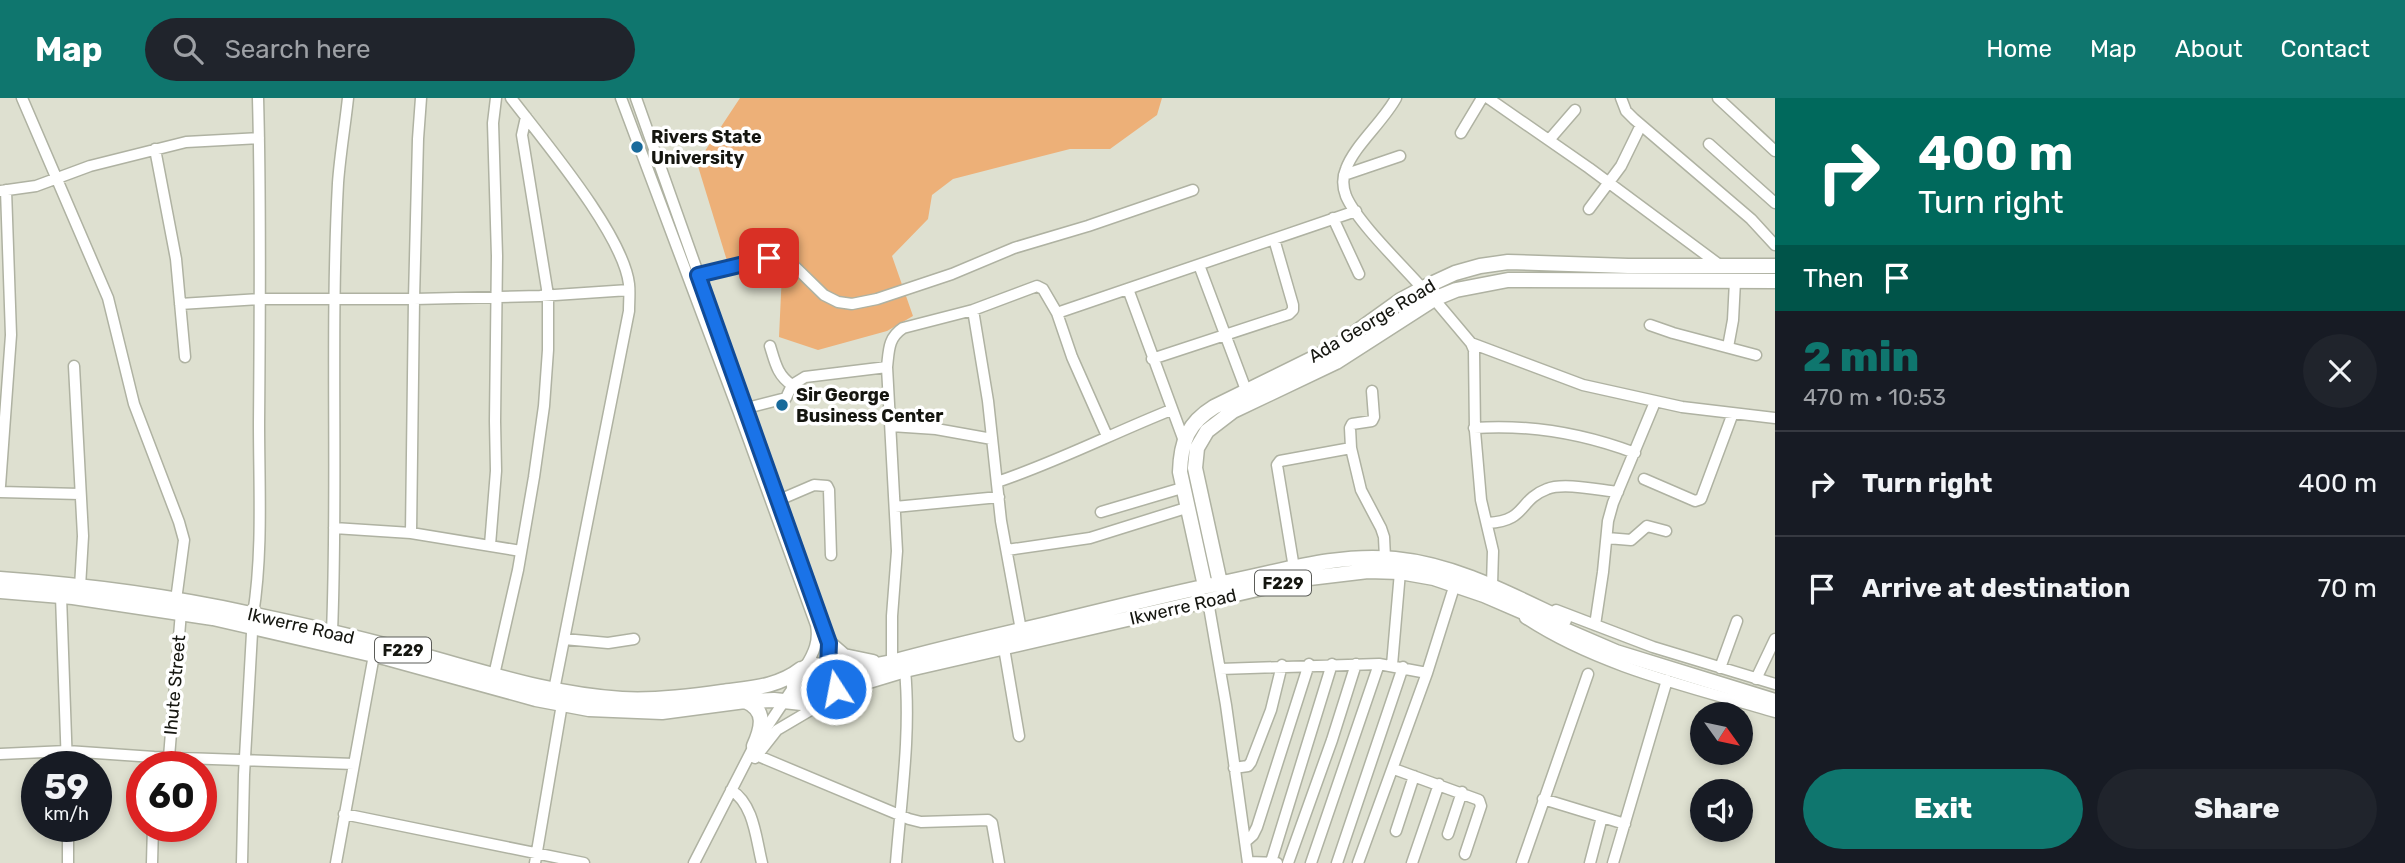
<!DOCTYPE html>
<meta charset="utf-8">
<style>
body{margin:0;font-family:Rubik,sans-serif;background:#20242c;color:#f1f3f6;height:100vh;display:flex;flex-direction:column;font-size:26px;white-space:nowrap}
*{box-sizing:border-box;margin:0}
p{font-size:23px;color:#9ea1a6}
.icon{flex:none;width:38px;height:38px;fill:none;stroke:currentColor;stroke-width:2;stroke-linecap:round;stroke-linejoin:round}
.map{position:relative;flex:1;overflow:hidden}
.details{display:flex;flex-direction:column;background:#171b24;width:630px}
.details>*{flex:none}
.guide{background:#00695c;color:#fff;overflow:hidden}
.needle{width:46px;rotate:123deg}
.fabs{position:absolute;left:1690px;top:604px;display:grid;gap:14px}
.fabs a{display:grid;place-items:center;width:63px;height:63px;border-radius:50%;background:#171b24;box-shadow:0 4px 10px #0003;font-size:35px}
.speed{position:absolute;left:21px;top:653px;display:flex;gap:14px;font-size:35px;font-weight:700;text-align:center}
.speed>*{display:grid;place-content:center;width:91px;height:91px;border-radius:50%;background:#171b24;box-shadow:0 4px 10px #0003;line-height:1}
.speed small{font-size:18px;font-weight:400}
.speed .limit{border:10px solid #d22;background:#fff;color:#111}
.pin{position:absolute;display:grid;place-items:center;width:60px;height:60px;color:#fff;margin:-30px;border-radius:14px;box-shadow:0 4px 10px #0006}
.me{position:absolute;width:77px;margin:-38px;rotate:349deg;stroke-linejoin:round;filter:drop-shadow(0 0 5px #0008)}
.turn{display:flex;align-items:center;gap:24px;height:147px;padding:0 28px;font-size:32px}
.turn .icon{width:91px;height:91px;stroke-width:2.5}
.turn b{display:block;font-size:49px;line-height:60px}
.then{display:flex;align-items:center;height:66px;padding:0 28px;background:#0003;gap:14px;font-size:26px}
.round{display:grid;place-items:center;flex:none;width:74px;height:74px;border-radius:37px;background:#20242c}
.summary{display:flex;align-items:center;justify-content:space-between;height:119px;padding:0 28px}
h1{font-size:42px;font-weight:800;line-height:52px;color:#0f766e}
.cta{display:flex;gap:14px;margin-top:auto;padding:14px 28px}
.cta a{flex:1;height:80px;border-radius:42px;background:#0f766e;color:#fff;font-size:28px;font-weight:800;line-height:80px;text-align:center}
.cta a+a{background:#20242c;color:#f1f3f6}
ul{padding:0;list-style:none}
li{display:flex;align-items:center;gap:21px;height:105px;padding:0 28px;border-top:2px solid #363941}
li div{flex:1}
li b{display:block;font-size:26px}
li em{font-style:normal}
header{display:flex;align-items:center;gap:42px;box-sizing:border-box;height:98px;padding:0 35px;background:#0f766e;color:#fff}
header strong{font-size:33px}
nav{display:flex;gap:38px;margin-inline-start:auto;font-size:24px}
.search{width:490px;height:63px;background:#20242c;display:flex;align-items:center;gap:18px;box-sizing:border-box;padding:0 24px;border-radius:38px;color:#9ea1a6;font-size:26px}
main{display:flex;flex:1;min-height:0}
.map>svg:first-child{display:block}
.green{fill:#edb078}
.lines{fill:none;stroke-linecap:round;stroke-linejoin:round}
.minor-casing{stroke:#afb2a2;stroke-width:13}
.major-casing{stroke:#afb2a2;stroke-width:17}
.minor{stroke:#fff;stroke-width:10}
.major{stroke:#fff;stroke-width:14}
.route-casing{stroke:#114b97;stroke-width:18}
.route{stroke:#1a73e8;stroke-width:12}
.poi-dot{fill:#186a9b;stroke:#fff;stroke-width:2.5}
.labels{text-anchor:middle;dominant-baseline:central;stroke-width:7;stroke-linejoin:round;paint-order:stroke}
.shield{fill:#fff;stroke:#5b5c58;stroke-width:2}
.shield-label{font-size:16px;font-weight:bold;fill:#151610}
.poi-label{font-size:18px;font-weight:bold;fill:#151610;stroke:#fff;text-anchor:start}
.street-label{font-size:18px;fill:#151610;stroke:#fff}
</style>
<header>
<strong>Map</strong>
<div class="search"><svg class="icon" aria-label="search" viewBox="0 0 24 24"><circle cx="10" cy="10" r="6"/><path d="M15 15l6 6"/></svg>Search here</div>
<nav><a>Home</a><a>Map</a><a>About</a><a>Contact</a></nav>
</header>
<main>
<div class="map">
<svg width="1775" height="765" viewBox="0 0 1775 765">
<rect width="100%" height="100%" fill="#dee0d0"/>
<path class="green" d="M740 0H1162L1157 17 1110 51H1070L953 81 932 97 928 121 892 158 913 218 887 233 818 252 779 239 783 153 728 166 697 65Z"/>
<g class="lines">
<defs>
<path id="minor" d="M22 0 108 200 134 306 179 424 184 442 176 502
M511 0C543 42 623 136 629 186 630 194 629 204 629 213L554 592
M621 0 738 312 816 527C819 543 814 555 805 569
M636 0 804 474
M1396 0C1383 24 1354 48 1346 71 1342 80 1343 90 1346 98 1357 124 1403 168 1423 191
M1488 0 1589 70 1721 168
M1621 0 1626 13 1634 21 1751 121 1775 147
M1718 0 1775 53
M1461 35 1482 0
M1549 42 1575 12
M1709 46 1775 105
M155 51 176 161 185 259
M1344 77 1400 58
M0 93 36 88 90 68 186 44 259 40
M1589 111 1621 68 1641 27
M1333 120 1359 176
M1199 167 1246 292
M699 177 784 158 824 197 838 204 852 206 877 201 952 176 1014 150 1088 128 1193 92
M1128 191 1184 343
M1434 201 1471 245 1474 252 1475 333 1481 402 1493 453 1492 487
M180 206 260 201H414L540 198 629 192
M973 212 988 303 1001 423 1021 532
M1057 215 1356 113
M1650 227 1673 235 1756 257
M1471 245 1583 287 1682 309 1775 320
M770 248C775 264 777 277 792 287
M1728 249 1733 222 1735 183
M1152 261 1289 216 1293 212V207L1274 141
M74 268 83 438 80 489
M1372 293 1374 319 1372 323 1352 326 1350 330 1351 350 1361 392 1381 430 1384 439 1385 460
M739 312 786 300 792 287 805 279 887 269
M891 328 936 331 992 341
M1474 330C1531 326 1582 335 1635 355
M1644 381 1695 403 1701 401 1733 315
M997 384C1057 364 1113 335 1171 312
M0 388 11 237 6 92
M0 394 80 396
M779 402 814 387 827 388 829 392 831 457
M895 409 999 399
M1101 414 1182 390
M1488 425C1527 423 1518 402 1547 391 1563 384 1599 392 1618 394
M334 430 411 435 521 453
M411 435 414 201 418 41 421 0
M1607 440 1631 442 1647 428 1666 433
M490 447 496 373 495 323 497 158 493 25 496 0
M1007 452 1090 440 1186 410
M1294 470 1277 367 1280 363 1351 350
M61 498 67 668
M1208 503 1226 607 1248 765
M1556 512 1653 549 1775 586
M1525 520C1599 569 1691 589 1775 614
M821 522 829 545 828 570
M1595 527 1603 474 1608 423 1613 405 1655 304
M332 534C338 385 330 235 338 85 340 57 345 28 348 0
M564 541 608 545 634 541
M1004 550 1019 638
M892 564V518L897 453 887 269C889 252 888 240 903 230L973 212 1037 188 1043 191 1057 215 1072 259 1107 338
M1392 567 1400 474
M1720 570 1737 523
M1220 571 1379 566 1427 575
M494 577 518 472 534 379 544 308 548 252V197L522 37 526 19
M1756 581 1775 541
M0 656 67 653 154 659 354 666
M756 657 909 721 921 724 988 722 992 725 999 765
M169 659 181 514
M755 660 777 632 816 609
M1234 670 1248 668 1251 664 1271 612 1282 567
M1394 671 1479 702 1481 708 1465 756
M731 692C754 706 756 741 762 765
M1543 701 1625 726
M344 716 584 765
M1396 733 1414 678
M1448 736 1462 694
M1245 744 1253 737 1257 729 1309 566
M1248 764 1277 765
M1271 764 1332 566
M68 765V728
M152 765 153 728
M242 765 244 677 253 517C263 454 259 388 259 325 260 217 261 108 258 0
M336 765 374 557
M535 765 562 606
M694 765 754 648 793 590
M896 765C901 701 911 636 905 572
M1288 765 1332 642 1356 566
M1311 765 1379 566
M1337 765 1403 569
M1358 765 1427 575 1455 486
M1412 765 1439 686
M1522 765 1588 576
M1590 765 1602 719
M1613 765 1667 582"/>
<path id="major" d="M0 481C84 487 169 498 251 516 308 528 365 541 421 557 487 575 553 597 622 601 655 603 688 599 722 594 751 590 778 589 801 571
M1220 485 1195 370 1197 350 1207 333 1233 313 1336 264 1434 201 1456 192 1508 182 1775 183
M1205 488 1180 374C1181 343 1188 325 1214 309L1334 250 1401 202 1429 187 1455 175 1480 168 1508 164 1628 168H1775
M0 493 73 499 213 520 387 560 536 601 589 611 662 614 745 603 774 602 802 605
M829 545 844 558 873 564
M794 588a21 21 0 1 1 42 0a21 21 0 1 1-42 0Z
M830 572H851L892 564C943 550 995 538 1047 526 1105 512 1163 497 1222 485 1279 474 1337 455 1395 461 1456 467 1509 496 1564 522
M745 603C767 612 762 630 754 648
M830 603 862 585 905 572 1301 481 1368 473 1400 474 1434 480 1484 497 1616 554 1775 603"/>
</defs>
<use href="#minor" class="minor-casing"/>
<use href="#major" class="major-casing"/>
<use href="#minor" class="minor"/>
<use href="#major" class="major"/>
</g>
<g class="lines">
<defs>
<path id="route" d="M769 160 698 177 829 545 828 570 834 578 836 591"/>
</defs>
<use href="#route" class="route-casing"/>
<use href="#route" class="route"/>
</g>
<g class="poi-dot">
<circle cx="637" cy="49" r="7"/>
<circle cx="782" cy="307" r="7"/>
</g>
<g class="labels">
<g class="shield">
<rect x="1255" y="472.5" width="56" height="25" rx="5"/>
<rect x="375" y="539.5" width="56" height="25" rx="5"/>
</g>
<g class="shield-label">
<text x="1283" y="485">F229</text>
<text x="403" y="552">F229</text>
</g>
<g class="poi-label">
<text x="651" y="39">Rivers State<tspan x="651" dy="21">University</tspan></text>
<text x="796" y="297">Sir George<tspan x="796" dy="21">Business Center</tspan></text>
</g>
<g class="street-label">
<text transform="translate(1372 223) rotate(-31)">Ada George Road</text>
<text transform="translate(1183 509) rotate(-13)">Ikwerre Road</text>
<text transform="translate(301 528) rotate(13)">Ikwerre Road</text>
<text transform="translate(175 587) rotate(-85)">Ihute Street</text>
</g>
</g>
</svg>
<div class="fabs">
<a><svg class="needle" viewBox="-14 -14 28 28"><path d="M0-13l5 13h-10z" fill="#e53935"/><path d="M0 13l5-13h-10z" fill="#9ea1a6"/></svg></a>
<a><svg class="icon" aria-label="sound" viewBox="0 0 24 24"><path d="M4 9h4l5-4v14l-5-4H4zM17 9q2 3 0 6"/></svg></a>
</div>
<div class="speed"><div>59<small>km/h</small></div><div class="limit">60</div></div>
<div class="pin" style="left:769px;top:160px;background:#d93025"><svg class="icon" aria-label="arrive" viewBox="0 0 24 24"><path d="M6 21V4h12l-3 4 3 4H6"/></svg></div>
<svg class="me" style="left:836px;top:591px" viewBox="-20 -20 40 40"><circle r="17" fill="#1a73e8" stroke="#fff" stroke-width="3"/><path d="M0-11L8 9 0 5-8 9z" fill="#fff"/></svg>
</div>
<section class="details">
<div class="guide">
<div class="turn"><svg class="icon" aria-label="right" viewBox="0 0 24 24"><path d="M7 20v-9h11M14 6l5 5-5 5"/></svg><div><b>400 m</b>Turn right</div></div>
<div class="then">Then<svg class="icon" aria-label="arrive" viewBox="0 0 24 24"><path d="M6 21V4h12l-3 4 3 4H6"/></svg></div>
</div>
<div class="summary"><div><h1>2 min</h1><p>470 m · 10:53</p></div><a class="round"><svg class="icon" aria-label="close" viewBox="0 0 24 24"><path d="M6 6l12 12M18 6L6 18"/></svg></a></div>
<ul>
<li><svg class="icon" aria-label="right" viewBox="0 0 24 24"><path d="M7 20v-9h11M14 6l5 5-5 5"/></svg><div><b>Turn right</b></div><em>400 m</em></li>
<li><svg class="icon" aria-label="arrive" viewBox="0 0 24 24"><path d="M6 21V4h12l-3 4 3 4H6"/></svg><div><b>Arrive at destination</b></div><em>70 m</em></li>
</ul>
<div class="cta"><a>Exit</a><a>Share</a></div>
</section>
</main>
